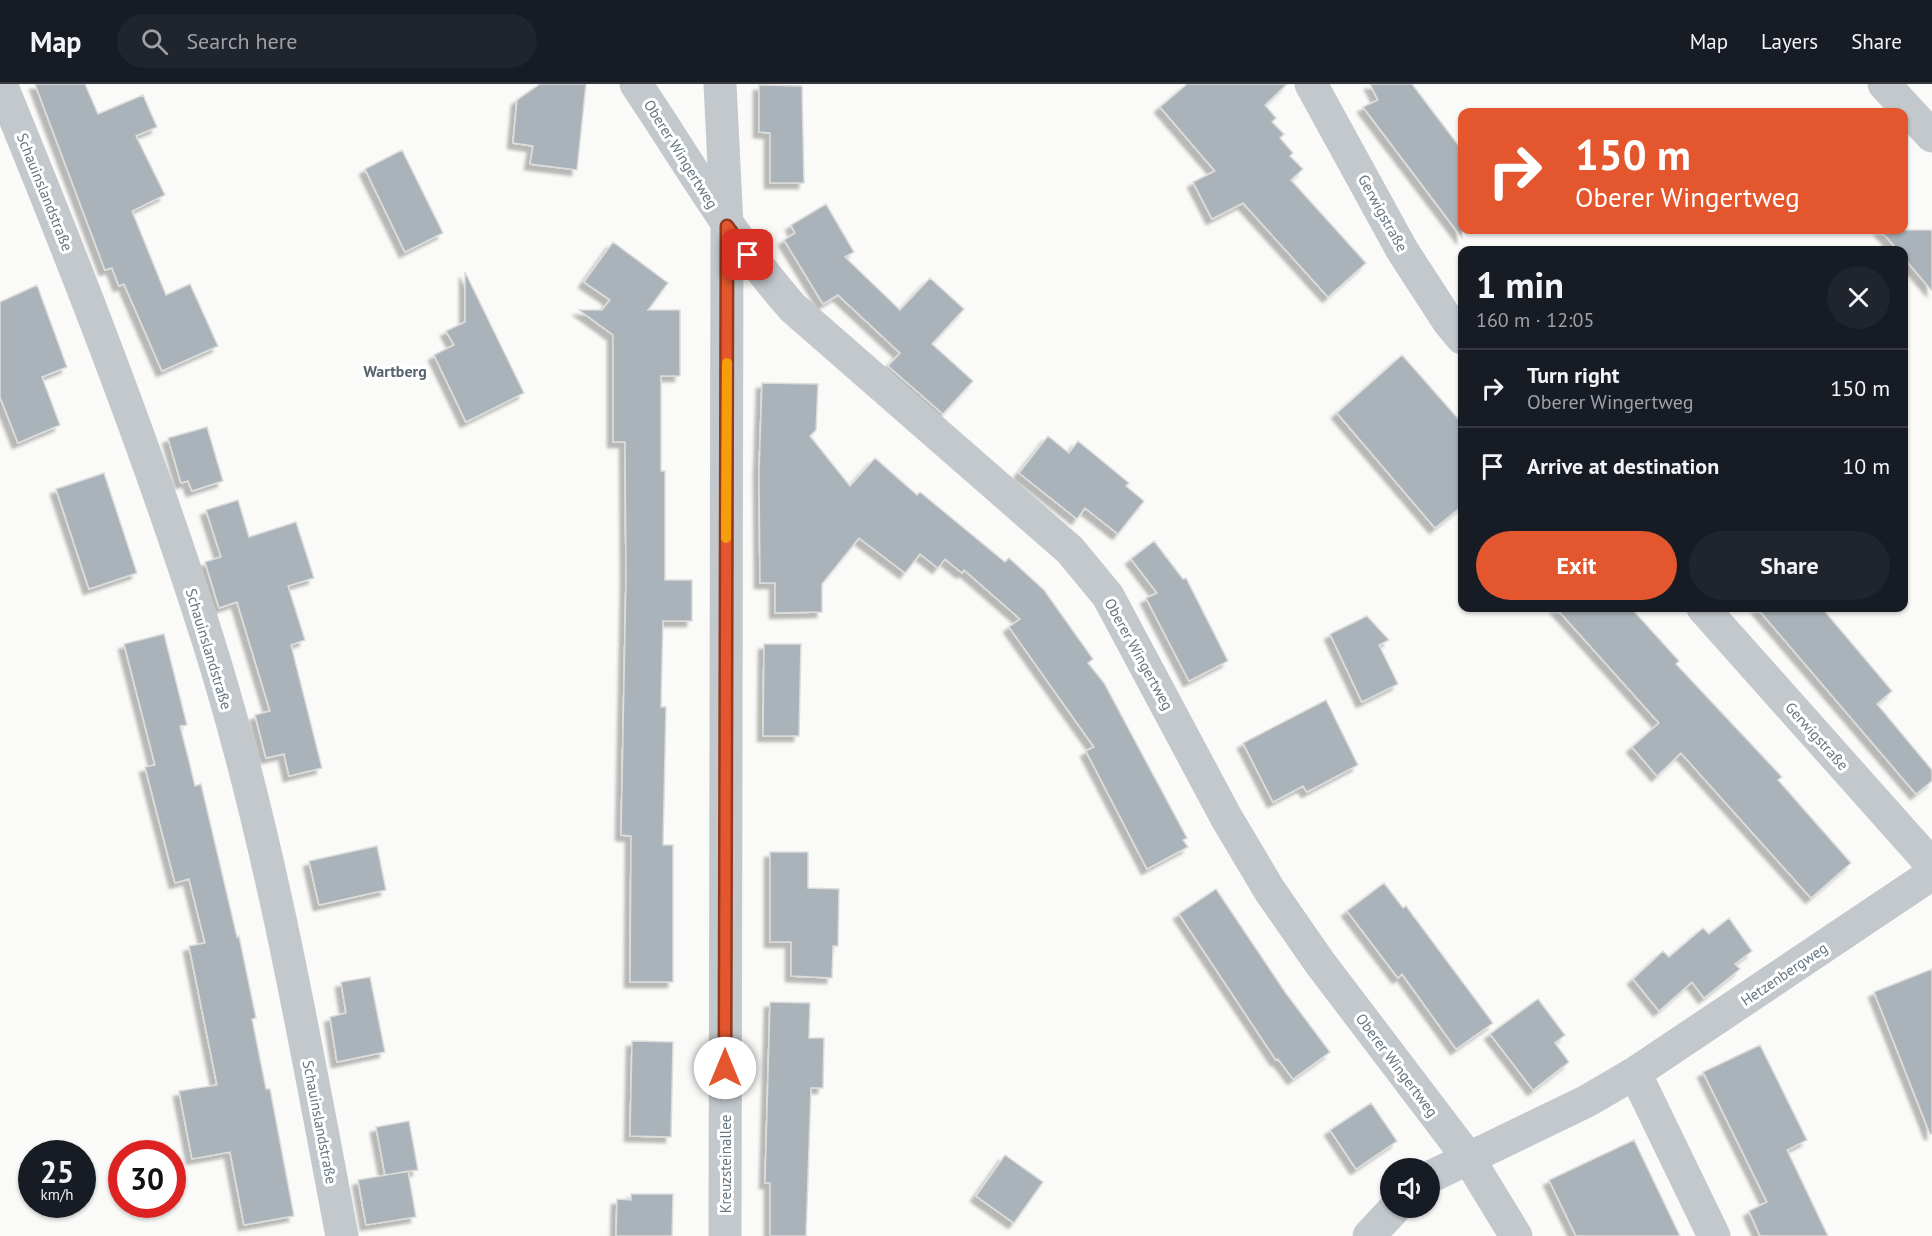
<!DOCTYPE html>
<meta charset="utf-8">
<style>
body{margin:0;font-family:"PT Sans",sans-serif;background:#20242c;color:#f1f3f6;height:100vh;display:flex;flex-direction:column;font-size:22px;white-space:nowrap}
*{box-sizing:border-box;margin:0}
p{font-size:20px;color:#9ea1a6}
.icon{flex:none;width:33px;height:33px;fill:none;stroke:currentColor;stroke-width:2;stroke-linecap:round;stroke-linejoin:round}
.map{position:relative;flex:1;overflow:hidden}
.panel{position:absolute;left:1458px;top:162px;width:450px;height:366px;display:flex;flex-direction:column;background:#171b24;border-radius:12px;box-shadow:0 2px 4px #0004}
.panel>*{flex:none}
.banner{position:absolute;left:1458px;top:24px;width:450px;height:126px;border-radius:12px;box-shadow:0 2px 4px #0004;background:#e4572e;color:#fff;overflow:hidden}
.buttons{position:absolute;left:1380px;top:1074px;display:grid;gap:12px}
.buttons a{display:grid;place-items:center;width:60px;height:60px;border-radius:50%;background:#171b24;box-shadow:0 2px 4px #0004;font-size:30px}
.speed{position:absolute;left:18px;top:1056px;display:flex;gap:12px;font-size:30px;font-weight:700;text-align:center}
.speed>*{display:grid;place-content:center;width:78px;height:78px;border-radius:50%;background:#171b24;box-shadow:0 2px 4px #0004;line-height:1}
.speed small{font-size:15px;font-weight:400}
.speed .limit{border:9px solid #d22;background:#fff;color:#111}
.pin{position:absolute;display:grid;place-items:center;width:51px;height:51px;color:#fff;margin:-26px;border-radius:12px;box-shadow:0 3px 9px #0006}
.me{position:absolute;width:66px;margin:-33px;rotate:0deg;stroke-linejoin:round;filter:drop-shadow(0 0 4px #0008)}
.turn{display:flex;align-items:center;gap:21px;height:126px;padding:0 18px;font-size:27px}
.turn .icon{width:78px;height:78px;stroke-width:2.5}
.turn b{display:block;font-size:42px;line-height:51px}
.round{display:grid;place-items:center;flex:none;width:63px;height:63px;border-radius:32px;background:#20242c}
.summary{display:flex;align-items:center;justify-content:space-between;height:102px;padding:0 18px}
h1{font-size:36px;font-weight:600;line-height:45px}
.action{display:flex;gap:12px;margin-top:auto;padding:12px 18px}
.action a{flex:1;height:69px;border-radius:36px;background:#e4572e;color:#fff;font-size:24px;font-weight:600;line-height:69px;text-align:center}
.action a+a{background:#20242c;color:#f1f3f6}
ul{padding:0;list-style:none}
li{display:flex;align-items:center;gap:18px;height:78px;padding:0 18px;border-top:2px solid #363941}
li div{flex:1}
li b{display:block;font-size:22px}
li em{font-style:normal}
header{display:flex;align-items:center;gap:36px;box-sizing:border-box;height:84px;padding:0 30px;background:#171b24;border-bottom:2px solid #363941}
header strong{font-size:28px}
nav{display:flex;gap:33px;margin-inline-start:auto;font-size:21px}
.search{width:420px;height:54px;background:#20242c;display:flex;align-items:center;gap:15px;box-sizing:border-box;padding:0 21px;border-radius:33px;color:#9ea1a6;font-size:22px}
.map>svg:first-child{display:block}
.building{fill:#aab3b9;stroke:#dcdcda;stroke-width:1.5;filter:url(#shadow)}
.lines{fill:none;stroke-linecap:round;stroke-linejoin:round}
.street{stroke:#c3c8cc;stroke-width:33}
.route-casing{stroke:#94391e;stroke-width:15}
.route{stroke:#e4572e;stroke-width:10}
.slow{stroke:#f59e0b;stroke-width:10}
.labels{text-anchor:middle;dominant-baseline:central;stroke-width:6;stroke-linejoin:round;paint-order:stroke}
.street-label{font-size:15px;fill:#657683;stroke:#fff}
.neighbourhood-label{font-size:16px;font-weight:bold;fill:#57646e;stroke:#fff}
</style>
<header>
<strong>Map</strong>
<div class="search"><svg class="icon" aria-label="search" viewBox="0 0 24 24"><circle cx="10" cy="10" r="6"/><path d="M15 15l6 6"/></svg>Search here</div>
<nav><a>Map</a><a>Layers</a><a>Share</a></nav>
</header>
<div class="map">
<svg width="1932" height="1152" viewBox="0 0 1932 1152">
<defs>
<filter id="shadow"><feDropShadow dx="-5.5" dy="5.5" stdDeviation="1.5" flood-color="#0004"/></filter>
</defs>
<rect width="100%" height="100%" fill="#fafaf8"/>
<path class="building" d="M35 0H85L98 30 143 11 157 43 136 52 165 111 132 127 166 211 190 200 218 262 162 287 124 200 119 202 112 184 105 186Z
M540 0H586L577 86 530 80 533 62 513 59 517 16Z
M1187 0H1287L1265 21 1276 34 1272 38 1284 50 1280 54 1293 69 1290 72 1303 85 1291 96 1366 179 1328 213 1243 119 1212 135 1193 98 1215 87 1160 23Z
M1370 0H1412L1462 66V154L1363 23 1378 16Z
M759 1 802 2 804 99H770V49L759 48Z
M402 66 443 149 405 168 365 85Z
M826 120 854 168 845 173 900 226 930 194 964 225 932 260 973 297 943 330 888 282 900 269 838 211 823 220 784 156 795 149 791 141Z
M1880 146H1932V207L1904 174V166H1898Z
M613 158 668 199 648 226H680V292H661V387H665V496H692V537H663L661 623H666L663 761H673V898H630L631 752 621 751 626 495 625 358H613V251L579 226H602L610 216 584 198Z
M465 188 524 309 466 338 434 271 454 261 446 247 465 238Z
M37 201 67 283 42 293 60 341 18 359 0 313V218Z
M1402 271 1462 339V422L1435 444 1337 329Z
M762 299 818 300 816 346 810 352 850 402 875 374 917 411 920 408 1005 478 1009 474 1044 506 1093 575 1088 579 1104 599 1187 754 1183 756 1188 763 1147 785 1086 667 1094 663 1009 543 1020 535 964 486 962 489 945 475 938 484 920 470 905 489 859 454 822 500V528L775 529V499H760L759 388Z
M207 343 223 397 192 407 188 397 181 399 168 354Z
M1048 352 1069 369 1078 357 1129 399 1126 402 1144 417 1118 450 1085 424 1077 435 1019 389Z
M104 389 137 489 89 505 56 405Z
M238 416 249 453 296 438 314 494 288 502 305 556 291 561 322 684 289 692 284 670 266 674 255 631 270 627 237 518 219 524 205 478 221 473 206 426Z
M1154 457 1183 495 1186 494 1228 577 1189 597 1146 514 1157 509 1131 475Z
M1556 524H1631L1679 577 1676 580 1782 693 1778 696 1851 779 1811 814 1681 669 1657 692 1632 663 1659 639Z
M1757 524H1822L1892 607 1877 620 1932 686V697L1916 710Z
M1367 532 1389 556 1379 561 1398 600 1362 618 1330 550Z
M164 550 187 641 180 642 188 673 195 702 201 700 237 853 239 852 256 934 252 935 266 1005H270L294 1132 244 1141 230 1068 192 1075 179 1007 217 1001 189 862 205 859 189 795 175 799 145 683 155 681 124 560Z
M764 560H801L799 652H763Z
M1326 616 1358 681 1307 708 1303 702 1273 718 1243 659Z
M377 762 386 806 319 821 309 777Z
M770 768H808V804L839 805 838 862H833L832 894 791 892V858H770Z
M1384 799 1403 824 1406 822 1493 939 1456 965 1402 890 1398 894 1347 827Z
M1216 805 1285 908 1330 968 1293 995 1278 975 1276 976 1179 830Z
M1729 834 1752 867 1735 880 1740 885 1704 914 1692 898 1659 927 1633 895 1663 867 1669 873 1703 844 1709 850Z
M1932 885V1050H1930L1874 908Z
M370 893 385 968 337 978 330 933 346 929 341 898Z
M1538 915 1565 951 1555 959 1569 978 1533 1006 1490 950Z
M770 918 810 919 809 954H824L823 1004H811L806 1152H770V1099H765Z
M632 957 673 958 671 1053 630 1052Z
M1760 961 1807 1056 1787 1066 1828 1152H1760L1749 1127 1767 1118 1703 988Z
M1371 1019 1397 1057 1356 1085 1330 1046Z
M409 1037 418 1086 385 1091 376 1043Z
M1634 1056 1680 1152H1576L1549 1096Z
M1005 1071 1043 1098 1014 1139 976 1112Z
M408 1087 416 1133 366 1141 358 1096Z
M631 1110H673L672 1152H616L617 1115 631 1116Z"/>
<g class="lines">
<path class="street" d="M1 0C76 183 148 367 208 556 269 750 304 952 342 1152
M636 0C688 77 731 154 793 224L1070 466 1108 512 1226 733 1270 807 1320 879 1469 1075 1516 1152
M720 0 727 142 725 1152
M1311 0 1402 166 1448 237 1462 254
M1884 0 1932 52
M1703 524 1932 781
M1635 989 1714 1152
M1430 1093 1587 1017 1635 989 1932 790
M1369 1152 1395 1124"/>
</g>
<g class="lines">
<defs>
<path id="route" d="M725 984 727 142 748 171"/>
</defs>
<use href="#route" class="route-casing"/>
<use href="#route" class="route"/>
<path class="slow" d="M726 454 727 279"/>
</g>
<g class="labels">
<g class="street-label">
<text transform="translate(681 70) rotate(58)">Oberer Wingertweg</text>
<text transform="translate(45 108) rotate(68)">Schauinslandstraße</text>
<text transform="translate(1383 129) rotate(61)">Gerwigstraße</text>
<text transform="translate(209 565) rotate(73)">Schauinslandstraße</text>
<text transform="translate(1139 570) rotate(61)">Oberer Wingertweg</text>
<text transform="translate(1817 652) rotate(48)">Gerwigstraße</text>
<text transform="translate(1784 890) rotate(-34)">Hetzenbergweg</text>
<text transform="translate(1397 981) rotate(53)">Oberer Wingertweg</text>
<text transform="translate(320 1038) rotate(79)">Schauinslandstraße</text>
<text transform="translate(725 1080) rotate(-90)">Kreuzsteinallee</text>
</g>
<g class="neighbourhood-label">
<text x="395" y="287">Wartberg</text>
</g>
</g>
</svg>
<div class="buttons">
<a><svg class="icon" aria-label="sound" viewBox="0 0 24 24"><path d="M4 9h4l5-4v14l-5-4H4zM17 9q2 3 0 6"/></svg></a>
</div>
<div class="speed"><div>25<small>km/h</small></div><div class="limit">30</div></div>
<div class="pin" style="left:748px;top:171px;background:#d93025"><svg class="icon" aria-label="arrive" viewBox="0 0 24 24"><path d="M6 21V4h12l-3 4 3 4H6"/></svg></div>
<svg class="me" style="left:725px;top:984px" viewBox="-20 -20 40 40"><circle r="19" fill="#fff"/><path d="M0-13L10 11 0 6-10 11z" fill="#e4572e"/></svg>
<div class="banner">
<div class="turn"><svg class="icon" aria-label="right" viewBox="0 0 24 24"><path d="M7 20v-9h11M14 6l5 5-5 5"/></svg><div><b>150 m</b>Oberer Wingertweg</div></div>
</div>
<section class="panel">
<div class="summary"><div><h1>1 min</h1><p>160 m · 12:05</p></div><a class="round"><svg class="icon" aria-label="close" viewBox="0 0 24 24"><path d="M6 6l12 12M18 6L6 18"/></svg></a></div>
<ul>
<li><svg class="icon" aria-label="right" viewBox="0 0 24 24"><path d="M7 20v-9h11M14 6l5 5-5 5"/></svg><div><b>Turn right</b><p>Oberer Wingertweg</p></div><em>150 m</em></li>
<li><svg class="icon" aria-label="arrive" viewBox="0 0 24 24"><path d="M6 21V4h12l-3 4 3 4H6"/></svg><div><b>Arrive at destination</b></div><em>10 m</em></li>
</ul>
<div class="action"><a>Exit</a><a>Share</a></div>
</section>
</div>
